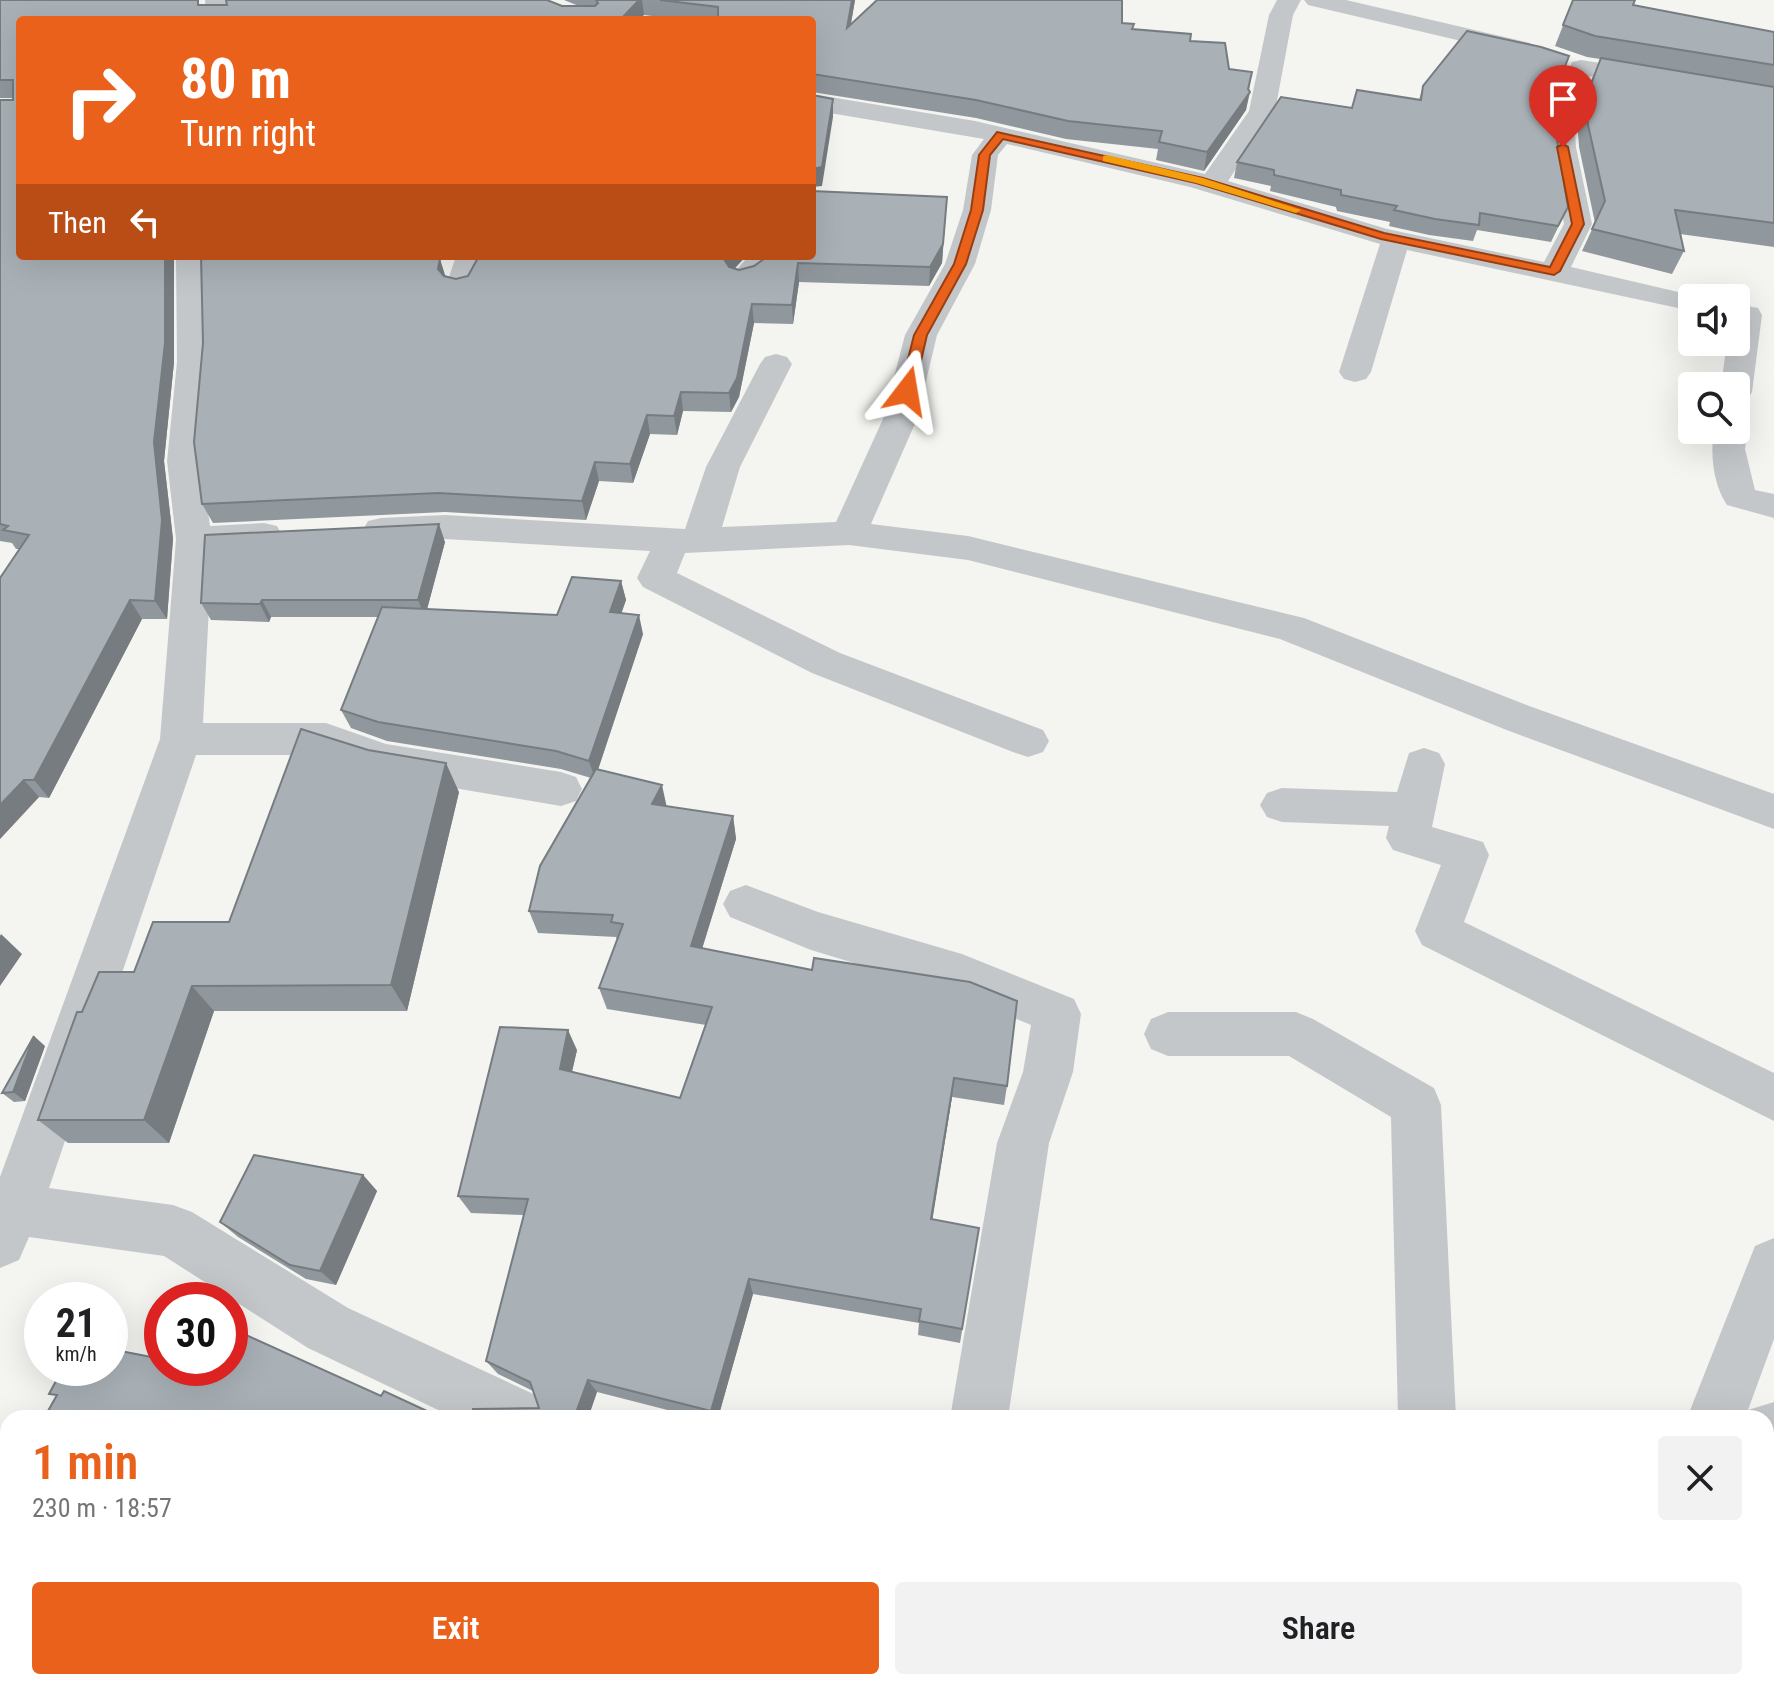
<!DOCTYPE html>
<meta charset="utf-8">
<style>
body{margin:0;font-family:"Roboto Condensed",sans-serif;background:#f2f2f2;color:#202124;height:100vh;display:flex;flex-direction:column;font-size:30px;white-space:nowrap}
*{box-sizing:border-box;margin:0}
p{font-size:26px;color:#757577}
.icon{flex:none;width:44px;height:44px;fill:none;stroke:currentColor;stroke-width:2;stroke-linecap:round;stroke-linejoin:round}
.map{position:relative;flex:1;overflow:hidden}
.details{position:absolute;left:0px;top:1410px;width:1774px;height:280px;display:flex;flex-direction:column;background:#fff;border-radius:24px 24px 0 0;box-shadow:0 8px 32px #0002}
.details>*{flex:none}
.hud{position:absolute;left:16px;top:16px;width:800px;height:244px;border-radius:8px;box-shadow:0 8px 32px #0002;background:#e9611b;color:#fff;overflow:hidden}
.controls{position:absolute;left:1678px;top:284px;display:grid;gap:16px}
.controls a{display:grid;place-items:center;width:72px;height:72px;border-radius:8px;background:#fff;box-shadow:0 8px 32px #0002;font-size:40px}
.speed{position:absolute;left:24px;top:1282px;display:flex;gap:16px;font-size:40px;font-weight:700;text-align:center}
.speed>*{display:grid;place-content:center;width:104px;height:104px;border-radius:50%;background:#fff;box-shadow:0 8px 32px #0002;line-height:1}
.speed small{font-size:20px;font-weight:400}
.speed .limit{border:12px solid #d22;background:#fff;color:#111}
.pin{position:absolute;display:grid;place-items:center;width:68px;height:68px;color:#fff;margin:-82px -34px;border-radius:50% 50% 50% 0;rotate:-45deg;box-shadow:0 0 8px #0007}
.pin .icon{rotate:45deg}
.me{position:absolute;width:88px;margin:-44px;rotate:14deg;stroke-linejoin:round;filter:drop-shadow(0 0 6px #0008)}
.turn{display:flex;align-items:center;gap:28px;height:168px;padding:0 32px;font-size:36px}
.turn .icon{width:104px;height:104px;stroke-width:2.5}
.turn b{display:block;font-size:56px;line-height:68px}
.then{display:flex;align-items:center;height:76px;padding:0 32px;background:#0003;gap:16px;font-size:30px}
.round{display:grid;place-items:center;flex:none;width:84px;height:84px;border-radius:8px;background:#f2f2f2}
.headline{display:flex;align-items:center;justify-content:space-between;height:136px;padding:0 32px}
h1{font-size:48px;font-weight:600;line-height:60px;color:#e9611b}
.action{display:flex;gap:16px;margin-top:auto;padding:16px 32px}
.action a{flex:1;height:92px;border-radius:8px;background:#e9611b;color:#fff;font-size:32px;font-weight:600;line-height:92px;text-align:center}
.action a+a{background:#f2f2f2;color:#202124}
.map>svg:first-child{display:block}
.lines{fill:none;stroke-linecap:round;stroke-linejoin:round}
.minor{fill:#c4c7ca;fill-rule:evenodd}
.wall{fill:#91989d}
.shaded-wall{fill:#767c80}
.building{fill:#a9b1b7;stroke:#767c80;stroke-width:2}
.route{fill:#e9611b;stroke:#973f12;stroke-width:2}
.slow{fill:#f59e0b}
</style>
<div class="map">
<svg width="1774" height="1690" viewBox="0 0 1774 1690">
<rect width="100%" height="100%" fill="#f4f5f0"/>
<g class="lines">
<path class="minor" d="M205 0H229L231 20H207Z
M1277 0H1301L1293 15 1275 111 1228 181 1387 229 1544 262 1564 224 1550 147 1548 118 1572 62 1581 60 1774 91V107L1590 76 1574 118 1576 147 1592 224 1571 267 1704 298H1692V311L1407 250 1371 372 1366 379 1355 382 1344 379 1339 372 1380 244 1190 187 1007 144 998 155 991 210 975 264 937 335 917 419 871 524 968 536 1304 618 1532 707 1774 794V829L1504 729 1280 639 968 560 849 545 685 553 677 573 840 653 1043 730 1049 741 1043 752 1028 757 1013 752 812 673 643 587 637 578 650 551 445 539 381 542 368 539 363 530 368 521 381 518 445 515 685 529 706 467 760 364 765 357 776 354 787 357 792 364 740 467 722 527 836 522 883 419 905 335 945 264 963 210 972 155 984 139 812 110V94L975 121 1205 174 1249 111 1269 15Z
M1304 0H1346L1530 43 1533 48 1530 53 1521 55 1308 5Z
M176 256H206L209 362 201 461 210 526 264 523 277 526 282 535 277 544 212 550 203 723H326L386 744 561 772 576 777 582 789 576 801 561 806 383 776 324 755H196L49 1188 173 1205 192 1212 348 1308 540 1397 548 1418H455L308 1348 164 1256 29 1237 19 1260 0 1268V1177L160 739 176 539 167 461 177 362Z
M456 256H486L472 292 461 295 450 292 446 286Z
M749 256H781C769 273 755 290 733 284L729 278Z
M1747 306 1758 308 1762 315 1752 392 1748 399 1736 402V386H1721L1727 342H1736V309Z
M1736 421 1743 423 1748 430 1745 449 1755 490 1774 494V518L1727 505C1713 485 1710 453 1714 430H1736Z
M1424 748 1439 753 1445 764 1432 827 1483 842 1489 855 1464 922 1774 1073V1121L1422 945 1415 931 1441 865 1393 850 1386 838 1389 826 1282 822 1267 817 1260 805 1267 793 1282 788 1397 792 1409 753Z
M746 885 818 912 962 954 1074 999 1081 1014 1073 1072 1049 1143 1008 1418H950L997 1143 1023 1072 1031 1025 953 993 811 950 730 917 723 904 730 891Z
M1168 1012H1296L1313 1019 1434 1088 1441 1105 1456 1418H1398L1391 1117 1289 1056H1168L1151 1049 1144 1034 1151 1019Z
M1774 1238V1339L1748 1410 1774 1402V1460L1766 1461V1418H1687L1755 1246Z
M1020 1682H1098L1101 1690H1023Z
M1348 1682H1412L1410 1690H1346Z"/>
</g>
<path class="wall" d="M0 0 203 5 562 6H579L564 0H855L851 24 1122 23 1134 24 1133 29 1190 41 1229 69 1252 72 1246 110 1204 171 1156 160 1158 149 1066 139 976 118 812 92V20H684L644 15 20 20 174 362 164 461 173 539 167 619H142L49 798 39 797 0 839V578L19 549H16L12 543 0 541V100H13V98H0Z
M1573 0 1633 5 1774 32V247L1680 234 1684 251 1672 274 1582 251 1595 223 1579 147 1577 118 1600 59 1587 57 1555 46Z
M1423 86 1551 103 1568 207 1551 242 1477 230 1473 241 1429 235 1389 226 1390 222 1337 211 1336 207 1270 191 1271 186 1234 178 1237 162 1352 108 1419 100Z
M947 197 942 263 929 286 799 282 793 324 754 323 739 397 731 412 683 411 677 435 650 434 633 483 599 481 586 520 445 512 213 523 202 504 203 343 445 277 456 279 468 276 479 256H746L735 268 739 270 754 266Z
M445 542 427 609 557 615 621 581 626 600 621 613 643 634 598 769 666 806 733 816 736 839 702 949 1007 1086 1004 1105 952 1097 932 1219 979 1228 960 1343 918 1335 919 1323 753 1294 718 1418H699L597 1392 588 1418H471L539 1408 533 1391 498 1374 486 1361 524 1215 471 1213 458 1196 577 1050 572 1072 680 1098 706 1025 607 1009 599 988 617 940 616 937 538 933 529 911 591 778 561 769 387 741 351 728 341 710 378 617H271L269 622 211 620 201 603Z
M459 792 407 1011H214L169 1143H68L38 1120 134 972 229 922Z
M45 1046 25 1101 14 1102 2 1093Z
M363 1175 377 1191 336 1285 306 1279 238 1237 220 1222Z"/>
<path class="shaded-wall" d="M639 0H642L644 15 639 20H620Z
M852 0H855L847 45V28Z
M1250 92 1246 110 1204 171 1207 152Z
M833 99V117L822 186 812 187V169Z
M947 197 942 263 929 286 930 267Z
M165 256H174V362L164 461 173 539 167 619 155 601 154 442Z
M727 256H746L726 278 724 259Z
M440 259 446 278 438 269Z
M798 263 799 282 793 324 792 305Z
M752 304 754 323 739 397 731 412 729 393Z
M681 392 683 411 677 435 674 416Z
M647 415 650 434 633 483 630 464Z
M595 462 599 481 586 520 582 501Z
M439 524 445 542 425 617 418 600Z
M621 581 626 600 615 632 610 612Z
M130 600 142 619 49 798 34 780Z
M262 600 271 617 269 622 260 604Z
M639 615 643 634 595 779 589 761Z
M446 763 459 792 407 1011 391 985Z
M24 780 39 797 0 839V805Z
M662 785 667 808 652 804Z
M733 816 736 839 696 968 691 946Z
M1 934 22 954 0 986V936Z
M192 986 214 1011 169 1143 144 1120Z
M568 1030 577 1050 568 1088 560 1069Z
M34 1036 45 1046 25 1101 13 1092Z
M954 1078 952 1097 930 1235 931 1219Z
M363 1175 377 1191 336 1285 320 1271Z
M749 1279 753 1294 718 1418H714L711 1411Z
M588 1380 597 1392 588 1418H574Z
M94 1682H129L126 1686H122L120 1690H90Z
M480 1682H491L490 1684 504 1690H497Z"/>
<path class="building" d="M0 0H198V5H227L226 0H547L562 6H595L598 3 596 0H639L620 20H20V256H165V343L154 442 162 520 155 601 130 600 34 780H24L0 805V578L29 535 3 530 8 526 0 524V100H13V80H0Z
M660 0H852L847 28 877 0H1122V23L1134 24 1132 29 1191 34 1190 41 1225 43 1229 69 1252 72 1248 89 1250 92 1207 152 1159 142 1162 131 1068 121 976 100 812 74V20H718V7Z
M1573 0H1635L1633 5 1774 32V65L1595 36 1563 25Z
M1467 31 1541 47 1569 56 1551 103 1568 207 1558 226 1480 213 1479 225 1435 219 1394 210 1397 206 1341 195V190L1274 175V170L1237 162 1281 97 1352 108 1357 90 1421 100 1423 86Z
M1601 58 1774 87V223L1675 210 1684 251 1592 229 1605 201 1588 125 1586 97Z
M812 95 833 99 822 167 812 169Z
M812 191 947 197 943 244 930 267 798 263 792 305 752 304 737 378 729 393 681 392 674 416 647 415 630 464 595 462 582 501 438 493 202 504 194 442 203 343 201 256H381L440 259 438 269 444 276 456 279 468 276 479 256H727L724 259 729 267 739 270 754 266 768 256H812Z
M439 524 418 600H262L260 604 201 603 205 535Z
M572 577 621 581 610 612 639 615 589 761 556 751 378 722 341 710 382 607 557 615Z
M301 729 368 750 446 763 391 985 192 986 144 1120H38L77 1012H82L99 972H134L153 922H229Z
M596 769 662 785 652 804 733 816 691 946 812 970 814 958 970 982 1017 1001 1007 1086 954 1078 931 1219 979 1228 962 1329 919 1321 921 1309 749 1279 711 1411 588 1380 574 1418H471L473 1409 539 1408 530 1382 486 1361 528 1199 458 1196 500 1027 568 1030 560 1069 680 1098 712 1007 599 988 623 924 611 922 613 915 529 911 540 866Z
M34 1036 13 1092 2 1093Z
M254 1155 363 1175 320 1271 290 1265 220 1222Z
M246 1335 381 1396 384 1391 442 1418H44L57 1395 49 1394 63 1368H110V1349L162 1359V1368H214L223 1370 224 1368H230V1359Z
M8 1479V1682H94L90 1690H0V1493Z
M351 1682H480L497 1690H348Z"/>
<path class="route" d="M997 132 1203 178 1384 233 1550 267 1572 224 1557 147 1563 144 1568 147 1584 224 1560 271 1554 275 1381 239 1196 183 1003 139 990 155 983 210 966 264 927 335 914 391 902 394 900 391 914 335 954 264 971 210 979 155Z"/>
<path class="slow" d="M1107 155 1203 178 1301 210 1296 213 1196 183 1103 161V156Z"/>
</svg>
<div class="controls">
<a><svg class="icon" aria-label="sound" viewBox="0 0 24 24"><path d="M4 9h4l5-4v14l-5-4H4zM17 9q2 3 0 6"/></svg></a>
<a><svg class="icon" aria-label="search" viewBox="0 0 24 24"><circle cx="10" cy="10" r="6"/><path d="M15 15l6 6"/></svg></a>
</div>
<div class="speed"><div>21<small>km/h</small></div><div class="limit">30</div></div>
<div class="pin" style="left:1563px;top:147px;background:#d93025"><svg class="icon" aria-label="arrive" viewBox="0 0 24 24"><path d="M6 21V4h12l-3 4 3 4H6"/></svg></div>
<svg class="me" style="left:907px;top:391px" viewBox="-20 -20 40 40"><path d="M0-17L14 15 0 8-14 15z" fill="#e9611b" stroke="#fff" stroke-width="4"/></svg>
<div class="hud">
<div class="turn"><svg class="icon" aria-label="right" viewBox="0 0 24 24"><path d="M7 20v-9h11M14 6l5 5-5 5"/></svg><div><b>80 m</b>Turn right</div></div>
<div class="then">Then<svg class="icon" aria-label="left" viewBox="0 0 24 24"><path d="M17 20v-9H6M10 6l-5 5 5 5"/></svg></div>
</div>
<section class="details">
<div class="headline"><div><h1>1 min</h1><p>230 m · 18:57</p></div><a class="round"><svg class="icon" aria-label="close" viewBox="0 0 24 24"><path d="M6 6l12 12M18 6L6 18"/></svg></a></div>
<div class="action"><a>Exit</a><a>Share</a></div>
</section>
</div>
